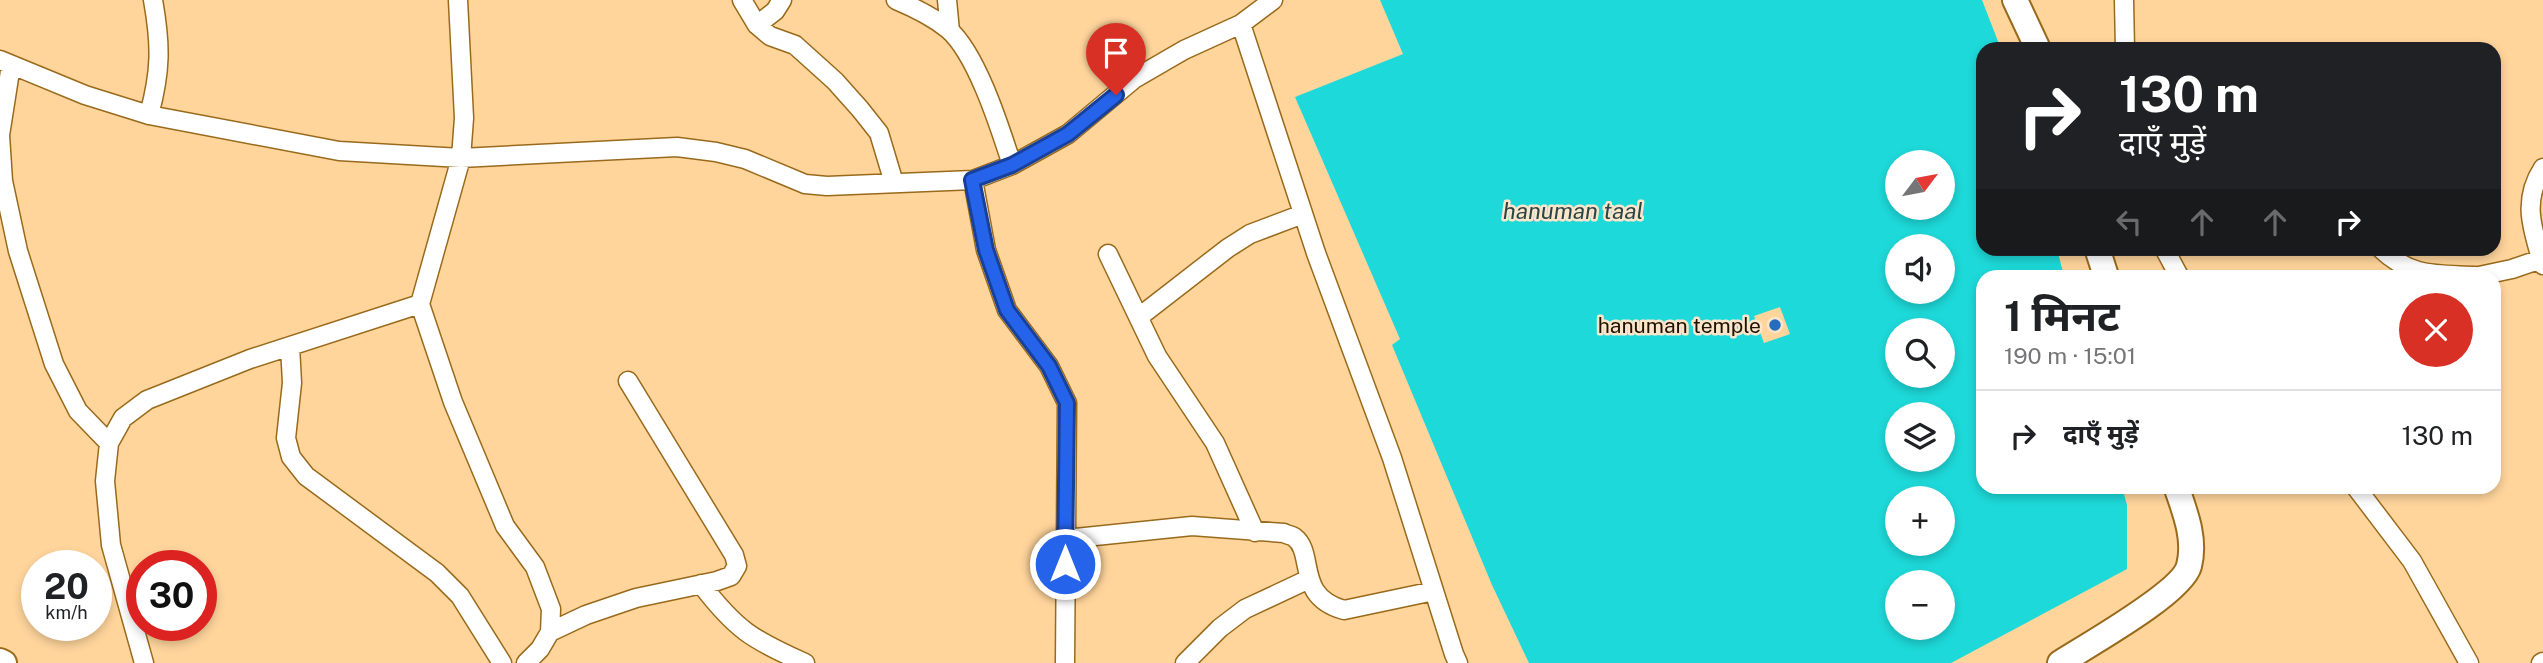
<!DOCTYPE html>
<html lang="hi">
<meta charset="utf-8">
<style>
body{margin:0;font-family:"Public Sans","Noto Sans Devanagari",sans-serif;background:#f2f2f2;color:#202124;height:100vh;display:flex;flex-direction:column;font-size:26px;white-space:nowrap}
*{box-sizing:border-box;margin:0}
p{font-size:23px;color:#757577}
.icon{flex:none;width:38px;height:38px;fill:none;stroke:currentColor;stroke-width:2;stroke-linecap:round;stroke-linejoin:round}
.map{position:relative;flex:1;overflow:hidden}
.drawer{position:absolute;left:1976px;top:270px;width:525px;height:224px;display:flex;flex-direction:column;background:#fff;border-radius:21px;box-shadow:0 4px 10px #0003}
.drawer>*{flex:none}
.top-card{position:absolute;left:1976px;top:42px;width:525px;height:214px;border-radius:21px;box-shadow:0 4px 10px #0003;background:#202124;color:#fff;overflow:hidden}
.needle{width:46px;rotate:58deg}
.controls{position:absolute;left:1885px;top:150px;display:grid;gap:14px}
.controls a{display:grid;place-items:center;width:70px;height:70px;border-radius:50%;background:#fff;box-shadow:0 4px 10px #0003;font-size:35px}
.speed{position:absolute;left:21px;top:550px;display:flex;gap:14px;font-size:35px;font-weight:700;text-align:center}
.speed>*{display:grid;place-content:center;width:91px;height:91px;border-radius:50%;background:#fff;box-shadow:0 4px 10px #0003;line-height:1}
.speed small{font-size:18px;font-weight:400}
.speed .limit{border:10px solid #d22;background:#fff;color:#111}
.pin{position:absolute;display:grid;place-items:center;width:60px;height:60px;color:#fff;margin:-72px -30px;border-radius:50% 50% 50% 0;rotate:-45deg;box-shadow:0 0 7px #0007}
.pin .icon{rotate:45deg}
.me{position:absolute;width:77px;margin:-38px;rotate:0deg;stroke-linejoin:round;filter:drop-shadow(0 0 5px #0008)}
.turn{display:flex;align-items:center;gap:24px;height:147px;padding:0 28px;font-size:32px}
.turn .icon{width:91px;height:91px;stroke-width:2.5}
.turn b{display:block;font-size:49px;line-height:60px}
.lanes{display:flex;align-items:center;height:66px;padding:0 28px;background:#0003;justify-content:center;gap:35px;direction:ltr}
.lanes .off{opacity:.35}
.round{display:grid;place-items:center;flex:none;width:74px;height:74px;border-radius:37px;background:#f2f2f2}
.overview{display:flex;align-items:center;justify-content:space-between;height:119px;padding:0 28px}
h1{font-size:42px;font-weight:700;line-height:52px}
ul{padding:0;list-style:none}
li{display:flex;align-items:center;gap:21px;height:91px;padding:0 28px;border-top:2px solid #e0e0e0}
li div{flex:1}
li b{display:block;font-size:26px}
li em{font-style:normal}
.map>svg:first-child{display:block}
.water{fill:#1ed9d9;fill-rule:evenodd}
.lines{fill:none;stroke-linecap:round;stroke-linejoin:round}
.street-casing{stroke:#996a1b;stroke-width:21}
.secondary-casing{stroke:#996a1b;stroke-width:28}
.street{stroke:#fff;stroke-width:18}
.secondary{stroke:#fff;stroke-width:24}
.route-casing{stroke:#184099;stroke-width:18}
.route{stroke:#2563eb;stroke-width:12}
.poi-dot{fill:#276dbe;stroke:#fbe6cb;stroke-width:2.5}
.labels{text-anchor:middle;dominant-baseline:central;stroke-width:5;stroke-linejoin:round;paint-order:stroke}
.poi-label{font-size:21px;fill:#201100;stroke:#fbe6cb;text-anchor:end}
.water-label{font-size:23px;font-style:italic;fill:#2a4545;stroke:#fbe6cb}
</style>
<div class="map">
<svg width="2543" height="663" viewBox="0 0 2543 663">
<rect width="100%" height="100%" fill="#ffd59c"/>
<path class="water" d="M1380 0H1982L2001 49H1983V248L2057 249 2064 276H1983V486L2122 487 2127 505V569L1951 663H1529L1492 585 1392 345 1400 339 1295 97 1403 54ZM1897 163H1942V208H1897ZM1897 247H1942V292H1897ZM1780 307 1790 334 1764 343 1754 316ZM1897 331H1942V376H1897ZM1897 415H1942V460H1897ZM1897 499H1942V544H1897ZM1897 583H1942V628H1897Z"/>
<g class="lines">
<defs>
<path id="street" d="M458 0 464 118 461 158 420 304 453 402 505 526 535 567 551 609 550 632 540 649 526 663
M742 0 757 25 770 36 795 45 835 81 860 109 879 133 894 183
M896 0C915 8 932 16 948 29 977 54 1000 128 1012 165
M947 0 950 31
M2124 0 2125 49
M1241 24 1316 253 1392 458 1454 654 1458 663
M757 25 775 11 782 0
M0 60 85 95 149 115 339 151 461 158 677 147 716 152 745 159 805 184 827 186 973 180 1012 165 1068 134 1134 79 1184 50 1241 24 1273 0
M149 115C161 71 161 45 153 0
M0 135 3 181 18 251 54 364 78 411 109 443
M0 135 11 65
M2543 168C2521 202 2533 230 2543 265
M973 180 986 250 1007 310 1049 366 1067 403 1065 663
M2164 248 2179 276
M2380 248C2411 278 2436 274 2476 276
M1108 254 1157 356 1215 443 1255 532
M2479 276 2512 269 2541 259
M1139 317 1228 248 1250 234 1303 214
M290 346 292 383 286 438 291 457 306 476 437 573 460 596 502 663
M2355 486 2412 561 2469 663
M1066 539 1192 526 1284 533C1287 535 1291 535 1294 537 1316 553 1294 596 1344 610L1434 591
M701 584C736 630 753 640 805 663
M550 632 586 615 636 598 717 581 731 576 737 566 734 555 628 381
M144 663 111 545 105 481 109 443 123 418 147 400 250 359 420 304
M1185 663 1220 628 1245 609 1309 579
M2541 663 2543 662"/>
<path id="secondary" d="M2015 0 2038 49
M2097 248 2106 276
M0 661 4 663
M2060 663C2086 646 2182 593 2189 566 2196 539 2185 512 2176 486"/>
</defs>
<use href="#street" class="street-casing"/>
<use href="#secondary" class="secondary-casing"/>
<use href="#street" class="street"/>
<use href="#secondary" class="secondary"/>
</g>
<g class="lines">
<defs>
<path id="route" d="M1065 564 1067 403 1049 366 1007 310 986 250 972 180 1012 165 1068 134 1116 95"/>
</defs>
<use href="#route" class="route-casing"/>
<use href="#route" class="route"/>
</g>
<circle class="poi-dot" cx="1775" cy="325" r="7"/>
<g class="labels">
<g class="poi-label">
<text x="1761" y="325">hanuman temple</text>
</g>
<g class="water-label">
<text x="1573" y="210">hanuman taal</text>
</g>
</g>
</svg>
<div class="controls">
<a><svg class="needle" viewBox="-14 -14 28 28"><path d="M0-13l5 13h-10z" fill="#e53935"/><path d="M0 13l5-13h-10z" fill="#757577"/></svg></a>
<a><svg class="icon" aria-label="sound" viewBox="0 0 24 24"><path d="M4 9h4l5-4v14l-5-4H4zM17 9q2 3 0 6"/></svg></a>
<a><svg class="icon" aria-label="search" viewBox="0 0 24 24"><circle cx="10" cy="10" r="6"/><path d="M15 15l6 6"/></svg></a>
<a><svg class="icon" aria-label="layers" viewBox="0 0 24 24"><path d="M12 4l9 5-9 5-9-5zM3 14l9 5 9-5"/></svg></a>
<a>+</a>
<a>−</a>
</div>
<div class="speed"><div>20<small>km/h</small></div><div class="limit">30</div></div>
<div class="pin" style="left:1116px;top:95px;background:#d93025"><svg class="icon" aria-label="arrive" viewBox="0 0 24 24"><path d="M6 21V4h12l-3 4 3 4H6"/></svg></div>
<svg class="me" style="left:1065px;top:564px" viewBox="-20 -20 40 40"><circle r="17" fill="#2563eb" stroke="#fff" stroke-width="3"/><path d="M0-11L8 9 0 5-8 9z" fill="#fff"/></svg>
<div class="top-card">
<div class="turn"><svg class="icon" aria-label="right" viewBox="0 0 24 24"><path d="M7 20v-9h11M14 6l5 5-5 5"/></svg><div><b>130 m</b>दाएँ मुड़ें</div></div>
<div class="lanes"><svg class="icon off" aria-label="left" viewBox="0 0 24 24"><path d="M17 20v-9H6M10 6l-5 5 5 5"/></svg><svg class="icon off" aria-label="ahead" viewBox="0 0 24 24"><path d="M12 20V5M6 11l6-6 6 6"/></svg><svg class="icon off" aria-label="ahead" viewBox="0 0 24 24"><path d="M12 20V5M6 11l6-6 6 6"/></svg><svg class="icon" aria-label="right" viewBox="0 0 24 24"><path d="M7 20v-9h11M14 6l5 5-5 5"/></svg></div>
</div>
<section class="drawer">
<div class="overview"><div><h1>1 मिनट</h1><p>190 m · 15:01</p></div><a class="round" style="background:#d93025;color:#fff"><svg class="icon" aria-label="close" viewBox="0 0 24 24"><path d="M6 6l12 12M18 6L6 18"/></svg></a></div>
<ul>
<li><svg class="icon" aria-label="right" viewBox="0 0 24 24"><path d="M7 20v-9h11M14 6l5 5-5 5"/></svg><div><b>दाएँ मुड़ें</b></div><em>130 m</em></li>
</ul>
</section>
</div>
